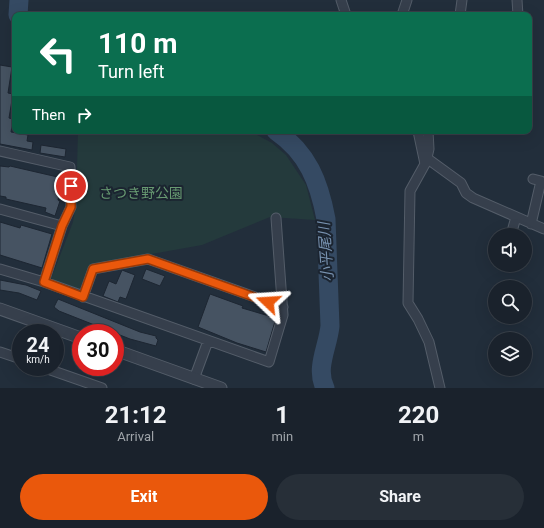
<!DOCTYPE html>
<meta charset="utf-8">
<style>
body{margin:0;font-family:Roboto,"Noto Sans JP",sans-serif;background:#272f38;color:#f1f3f6;height:100vh;display:flex;flex-direction:column;font-size:15px;white-space:nowrap}
*{box-sizing:border-box;margin:0}
p{font-size:13px;color:#9fa4a9}
.icon{flex:none;width:22px;height:22px;fill:none;stroke:currentColor;stroke-width:2;stroke-linecap:round;stroke-linejoin:round}
.map{position:relative;height:388px;overflow:hidden}
.side{display:flex;flex-direction:column;background:#1a222c;flex:1}
.side>*{flex:none}
.banner{position:absolute;left:12px;top:12px;width:520px;height:122px;border-radius:8px;box-shadow:0 4px 16px #0002,0 0 0 1px #383f48;background:#0b6e4f;color:#fff;overflow:hidden}
.fabs{position:absolute;left:488px;top:228px;display:grid;gap:8px}
.fabs a{display:grid;place-items:center;width:44px;height:44px;border-radius:50%;background:#1a222c;box-shadow:0 4px 16px #0002,0 0 0 1px #383f48;font-size:20px}
.speed{position:absolute;left:12px;top:324px;display:flex;gap:8px;font-size:20px;font-weight:700;text-align:center}
.speed>*{display:grid;place-content:center;width:52px;height:52px;border-radius:50%;background:#1a222c;box-shadow:0 4px 16px #0002,0 0 0 1px #383f48;line-height:1}
.speed small{font-size:10px;font-weight:400}
.speed .limit{border:6px solid #d22;background:#fff;color:#111}
.pin{position:absolute;display:grid;place-items:center;width:34px;height:34px;color:#fff;margin:-17px;border:2px solid #fff;border-radius:50%;box-shadow:0 1px 4px #0007}
.me{position:absolute;width:44px;margin:-22px;rotate:290deg;stroke-linejoin:round;filter:drop-shadow(0 0 3px #0008)}
.turn{display:flex;align-items:center;gap:14px;height:84px;padding:0 20px;font-size:18px}
.turn .icon{width:52px;height:52px;stroke-width:2.5}
.turn b{display:block;font-size:28px;line-height:34px}
.then{display:flex;align-items:center;height:38px;padding:0 20px;background:#0003;gap:8px;font-size:15px}
.eta{display:flex;justify-content:space-evenly;align-items:center;height:68px;text-align:center}
.eta b{font-size:24px;font-weight:700;line-height:28px}
.primary-button{display:flex;gap:8px;margin-top:auto;padding:8px 20px}
.primary-button a{flex:1;height:46px;border-radius:24px;background:#ea580c;color:#fff;font-size:16px;font-weight:700;line-height:46px;text-align:center}
.primary-button a+a{background:#272f38;color:#f1f3f6}
.map>svg:first-child{display:block}
.green{fill:#243a3c}
.lines{fill:none;stroke-linecap:round;stroke-linejoin:round}
.river{stroke:#354a63;stroke-width:19}
.building{fill:#465362;stroke:#1d2632}
.minor-casing{stroke:#545d69;stroke-width:11}
.tertiary-casing{stroke:#545d69;stroke-width:13}
.minor{stroke:#363f4c;stroke-width:9}
.tertiary{stroke:#363f4c;stroke-width:11}
.route-casing{stroke:#983908;stroke-width:10}
.route{stroke:#ea580c;stroke-width:7}
.labels{text-anchor:middle;dominant-baseline:central;stroke-width:4;stroke-linejoin:round;paint-order:stroke}
.park-label{font-size:14px;fill:#679971;stroke:#1b2430}
.water-label{font-size:15px;font-style:italic;fill:#7892b0;stroke:#1b2430}
</style>
<div class="map">
<svg width="544" height="388" viewBox="0 0 544 388">
<rect width="100%" height="100%" fill="#222e3b"/>
<path class="green" d="M78 131H250L272 143 286 155 306 185 315 220 270 217 202 245 90 265 79 291 51 279 73 222 76 205Z"/>
<g class="lines">
<path class="river" d="M18 15 19 0
M276 131C308 153 319 182 326 219L330 326C328 347 315 368 325 388"/>
</g>
<path class="building" d="M0 65 12 67 8 93 13 94 9 118 13 119 11 132 28 135 27 141 33 142 32 150 0 144Z
M41 145 66 149 65 157 40 153Z
M0 166 9 167 10 166 62 178 58 200 60 201 55 216 45 212 46 208 6 199V197L0 196Z
M0 222 20 228 21 225 52 234 42 268 0 255Z
M146 269 165 276 160 286 142 279Z
M122 270 135 275 126 299 120 297 118 302 103 296 109 281 116 284Z
M0 280 26 285 41 291 37 300 19 293 0 290Z
M210 294 243 306 242 308 276 318 266 352 237 343 198 327Z
M58 299 140 332 156 336V338L158 340 156 346 130 339 59 311 54 307Z"/>
<g class="lines">
<defs>
<path id="minor" d="M341 0 346 15
M517 0 518 15
M402 15 407 0
M460 15 462 0
M418 131 425 164 410 191 408 303 418 319 429 342 440 388
M0 151 70 167 71 207 62 226 44 282
M428 159 461 183 466 193 473 198 544 229
M426 162 429 149 428 131
M0 209 62 226
M531 224 541 181 533 179
M511 235 516 217
M0 269 44 282 269 362 283 315 276 218
M83 297 93 269 148 259 283 307
M0 352 21 359
M42 367 102 388
M194 379 208 341"/>
<path id="tertiary" d="M0 309 81 338
M115 350 221 388"/>
</defs>
<use href="#minor" class="minor-casing"/>
<use href="#tertiary" class="tertiary-casing"/>
<use href="#minor" class="minor"/>
<use href="#tertiary" class="tertiary"/>
</g>
<g class="lines">
<defs>
<path id="route" d="M71 186V207L62 226 44 282 83 297 93 269 148 259 268 302"/>
</defs>
<use href="#route" class="route-casing"/>
<use href="#route" class="route"/>
</g>
<g class="labels">
<g class="park-label">
<text x="141" y="193">さつき野公園</text>
</g>
<g class="water-label">
<text transform="translate(326 252) rotate(-94)">小平尾川</text>
</g>
</g>
</svg>
<div class="fabs">
<a><svg class="icon" aria-label="sound" viewBox="0 0 24 24"><path d="M4 9h4l5-4v14l-5-4H4zM17 9q2 3 0 6"/></svg></a>
<a><svg class="icon" aria-label="search" viewBox="0 0 24 24"><circle cx="10" cy="10" r="6"/><path d="M15 15l6 6"/></svg></a>
<a><svg class="icon" aria-label="layers" viewBox="0 0 24 24"><path d="M12 4l9 5-9 5-9-5zM3 14l9 5 9-5"/></svg></a>
</div>
<div class="speed"><div>24<small>km/h</small></div><div class="limit">30</div></div>
<div class="pin" style="left:71px;top:186px;background:#d93025"><svg class="icon" aria-label="arrive" viewBox="0 0 24 24"><path d="M6 21V4h12l-3 4 3 4H6"/></svg></div>
<svg class="me" style="left:268px;top:302px" viewBox="-20 -20 40 40"><path d="M0-17L14 15 0 8-14 15z" fill="#ea580c" stroke="#fff" stroke-width="4"/></svg>
<div class="banner">
<div class="turn"><svg class="icon" aria-label="left" viewBox="0 0 24 24"><path d="M17 20v-9H6M10 6l-5 5 5 5"/></svg><div><b>110 m</b>Turn left</div></div>
<div class="then">Then<svg class="icon" aria-label="right" viewBox="0 0 24 24"><path d="M7 20v-9h11M14 6l5 5-5 5"/></svg></div>
</div>
</div>
<section class="side">
<div class="eta">
<div><b>21:12</b><p>Arrival</p></div>
<div><b>1</b><p>min</p></div>
<div><b>220</b><p>m</p></div>
</div>
<div class="primary-button"><a>Exit</a><a>Share</a></div>
</section>
